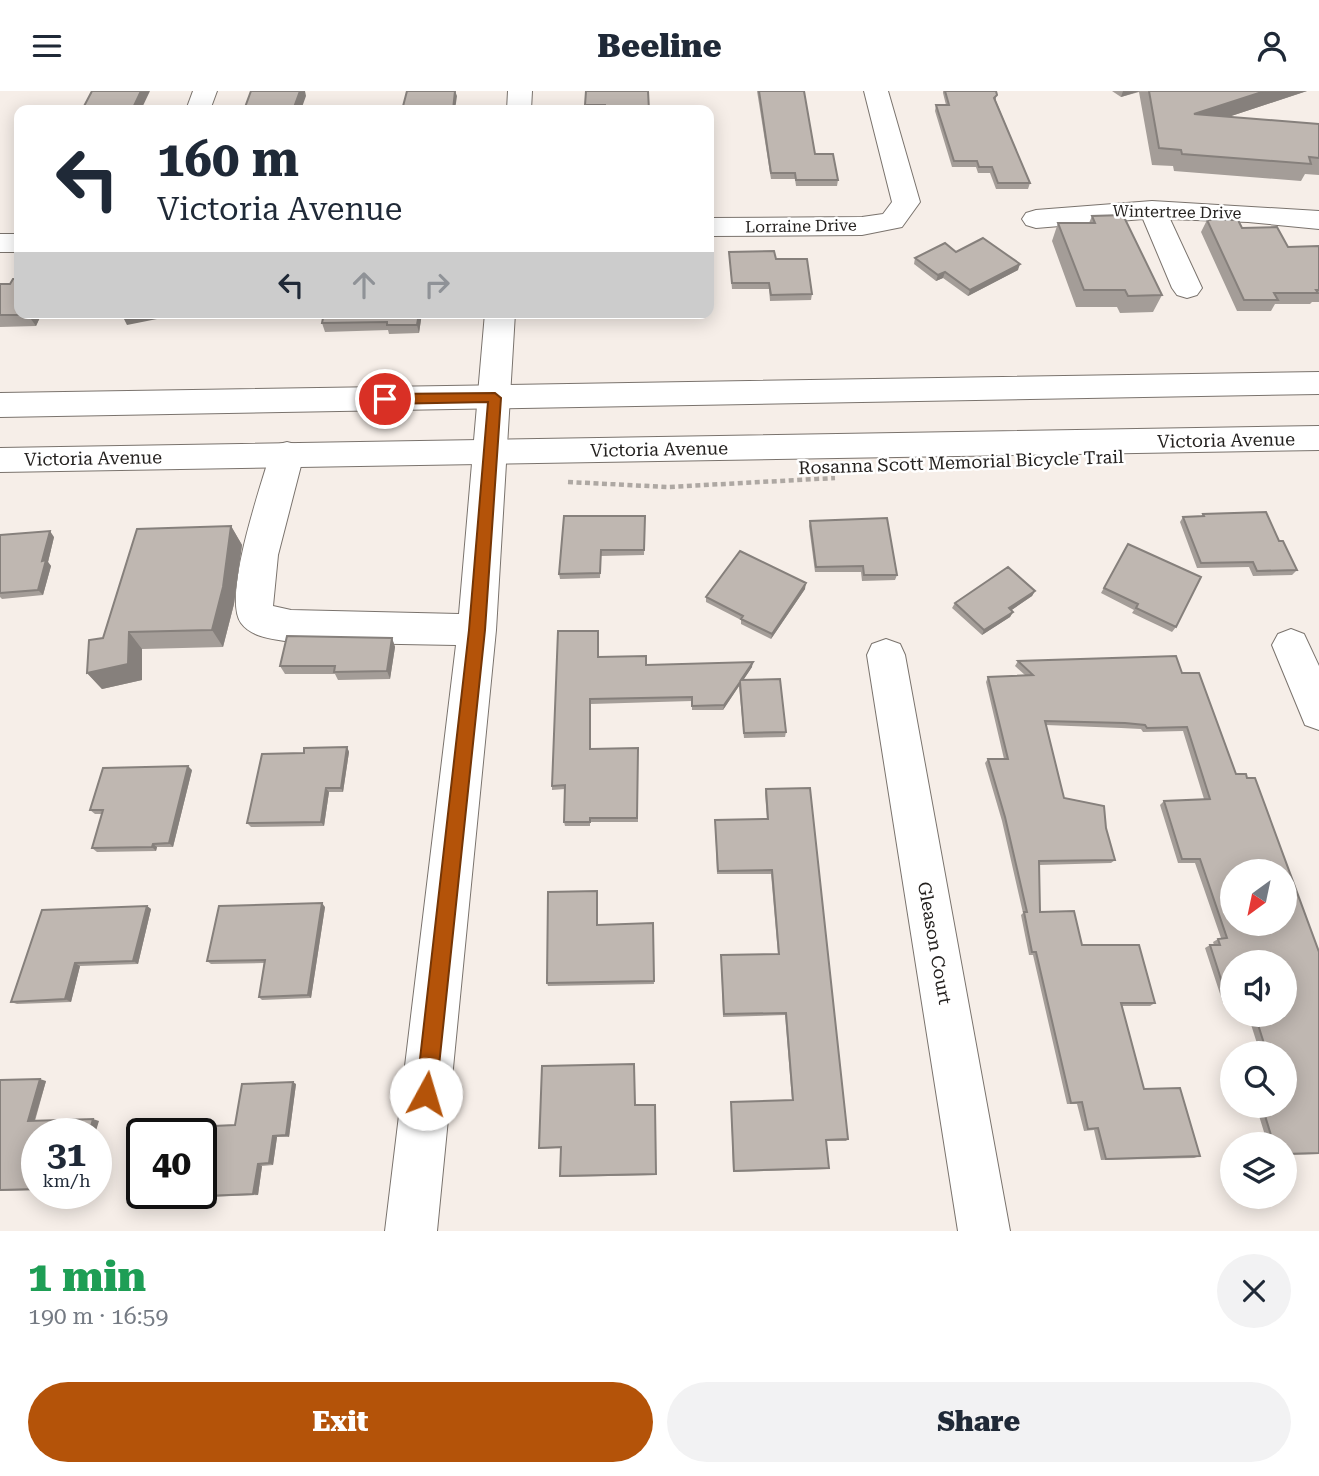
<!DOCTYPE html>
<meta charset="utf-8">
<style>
body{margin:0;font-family:"Roboto Serif",serif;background:#f2f2f3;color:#1f2937;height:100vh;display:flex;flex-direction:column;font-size:26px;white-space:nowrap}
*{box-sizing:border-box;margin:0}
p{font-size:23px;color:#747a83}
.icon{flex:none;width:38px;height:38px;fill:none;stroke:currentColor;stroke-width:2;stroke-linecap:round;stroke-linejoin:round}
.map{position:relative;height:1140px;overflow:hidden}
.side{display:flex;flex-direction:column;background:#fff;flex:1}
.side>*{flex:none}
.banner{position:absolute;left:14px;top:14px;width:700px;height:214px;border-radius:14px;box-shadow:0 4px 18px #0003;background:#fff;color:#1f2937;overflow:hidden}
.needle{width:46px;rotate:213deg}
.fabs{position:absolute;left:1220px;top:768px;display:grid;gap:14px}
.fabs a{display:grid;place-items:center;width:77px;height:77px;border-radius:50%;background:#fff;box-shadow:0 4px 18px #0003;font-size:35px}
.speed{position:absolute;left:21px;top:1027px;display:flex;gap:14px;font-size:35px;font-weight:700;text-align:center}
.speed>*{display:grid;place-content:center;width:91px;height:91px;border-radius:50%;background:#fff;box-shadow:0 4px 18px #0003;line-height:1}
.speed small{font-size:18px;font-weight:400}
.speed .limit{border:4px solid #111;border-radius:10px;background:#fff;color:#111}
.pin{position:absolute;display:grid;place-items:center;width:60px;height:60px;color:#fff;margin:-30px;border:4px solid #fff;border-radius:50%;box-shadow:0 2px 7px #0007}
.me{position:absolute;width:77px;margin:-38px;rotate:6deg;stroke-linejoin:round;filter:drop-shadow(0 0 5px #0008)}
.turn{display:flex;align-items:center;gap:24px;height:147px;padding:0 28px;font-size:32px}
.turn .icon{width:91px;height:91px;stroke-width:2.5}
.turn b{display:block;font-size:49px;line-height:60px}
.lanes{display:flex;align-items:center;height:66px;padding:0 28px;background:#0003;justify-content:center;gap:35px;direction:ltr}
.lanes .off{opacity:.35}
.round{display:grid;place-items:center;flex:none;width:74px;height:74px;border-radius:37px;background:#f2f2f3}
.overview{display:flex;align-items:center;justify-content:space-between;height:119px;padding:0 28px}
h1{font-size:42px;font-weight:800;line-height:52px;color:#1e9e55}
.primary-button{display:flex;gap:14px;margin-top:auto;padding:14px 28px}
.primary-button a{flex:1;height:80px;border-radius:42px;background:#b45309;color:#fff;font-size:28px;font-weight:800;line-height:80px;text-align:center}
.primary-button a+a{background:#f2f2f3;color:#1f2937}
header{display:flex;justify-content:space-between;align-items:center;height:91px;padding:0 28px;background:#fff;font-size:32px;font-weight:800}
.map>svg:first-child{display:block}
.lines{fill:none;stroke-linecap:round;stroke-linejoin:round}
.minor-casing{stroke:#7a736d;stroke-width:2}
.major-casing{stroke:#7a736d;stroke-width:2}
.path{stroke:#aea8a3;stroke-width:4.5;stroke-dasharray:5 3.5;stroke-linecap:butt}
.minor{fill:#fff;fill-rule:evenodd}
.major{fill:#fff;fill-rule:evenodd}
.wall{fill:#a49d98}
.shaded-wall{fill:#86807c}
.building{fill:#bfb7b1;stroke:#86807c;stroke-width:2;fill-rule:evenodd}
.route{fill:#b45309;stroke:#753606;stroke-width:2}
.labels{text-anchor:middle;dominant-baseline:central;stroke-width:5;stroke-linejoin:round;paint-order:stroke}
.far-street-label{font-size:16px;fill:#24211f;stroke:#fff}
.street-label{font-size:18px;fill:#24211f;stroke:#fff}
</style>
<header><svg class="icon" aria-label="menu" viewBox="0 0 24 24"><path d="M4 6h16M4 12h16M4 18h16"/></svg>Beeline<svg class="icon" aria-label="person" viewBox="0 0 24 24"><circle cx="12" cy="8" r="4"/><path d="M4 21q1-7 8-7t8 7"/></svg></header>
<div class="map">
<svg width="1319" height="1140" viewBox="0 0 1319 1140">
<rect width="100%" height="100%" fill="#f6eee8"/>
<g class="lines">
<defs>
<path id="minor" d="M193 0H217L210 19H186Z
M508 0H532L531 19H507Z
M864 0H888L920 111 902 136 862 144 709 145V127L862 126 883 123 892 111Z
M1152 110 1319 120V138L1248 131 1170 128 1202 197 1197 204 1187 207 1177 204 1172 197 1143 128 1036 137 1026 134 1022 128 1026 122 1036 119Z
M0 143H19V161H0Z
M485 222H515L496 539 437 1140H385L456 554 291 551C274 548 252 547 241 532 222 506 261 395 270 363L275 354 287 351 299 354 304 363 278 464 273 515 291 519 459 523Z
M1291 538 1304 543 1319 575V639L1305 634 1272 554 1278 543Z
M886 548 900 553 905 564 1010 1140H958L867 564 872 553Z"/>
<path id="major" d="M1319 281V303L0 326V302Z
M1319 335V359L0 381V357Z"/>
</defs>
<use href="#minor" class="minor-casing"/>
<use href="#major" class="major-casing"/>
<path class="path" d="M568 391 668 396 835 387"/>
<use href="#minor" class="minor"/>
<use href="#major" class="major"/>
</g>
<path class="wall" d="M586 0 649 19H586Z
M757 0H804L815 63 838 89 837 95H796L795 88H771Z
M943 0H996V10L1030 92 1028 98H996L990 82H978L976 76H952L935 20 936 14H946L943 2Z
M1112 0H1307L1228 26 1319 33V84L1305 83 1301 90 1174 80 1173 75 1152 74 1139 1 1121 6Z
M1092 125 1162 204 1153 221 1120 222 1117 216H1076L1052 150 1058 132H1089Z
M1207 129 1242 137 1288 156 1319 155V211H1312L1310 213H1275L1271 220H1237L1201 141Z
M729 161 776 168 812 203 811 209 770 210 769 198H732Z
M956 161 1018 179 968 205 943 187 936 190 914 173 915 167Z
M0 193H10L19 222H42L36 235 0 236Z
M422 222 419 242 389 243 388 239 325 241 322 232Z
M1203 423 1279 450 1297 479 1292 484 1253 485 1249 476 1197 477 1180 431 1183 426 1201 425Z
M645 425 644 464 601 465 600 487 560 488 559 483Z
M810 430 897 484 895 489 862 490 861 481H815L809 435Z
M231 435 242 454 234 513 223 556 142 558V589L102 598 87 582 103 547Z
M0 444 54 446 48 471 51 475 43 504 2 508 0 506Z
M1125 459 1176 536 1172 541 1132 522 1134 519 1101 502Z
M805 498 771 548 741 533V529L706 511V506Z
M1035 500 1032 505 1011 519 1013 521 1010 526 982 544 952 517 955 512Z
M392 547 395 556 390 588 338 589 335 583H285L280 575Z
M598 566 646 574 752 576 743 589 786 641 785 646 744 647 739 595 723 619H692V610L591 613V658L638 657V731H590V735H565L564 731 565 698 552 699V695Z
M1018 570 1182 582 1236 683 1319 861V1063L1284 1064V1054H1268L1256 1015H1284V962H1260L1248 924H1284L1232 872V912H1223L1205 857 1210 854H1214L1213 851 1218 848 1221 847 1195 772H1178L1160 714 1164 710 1204 708 1183 640 1143 641 1141 638 1121 637 1046 634 1064 707 1106 737 1115 769 1111 772 1039 774 1040 821 1155 912 1150 915H1122L1144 998 1200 1065 1194 1067 1101 1069 1094 1039 1084 1040 1077 1013H1067L1033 864H1029L1021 824 1023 822 1002 730 985 672 988 668H1004L986 591 988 586 1025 584 1015 575Z
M347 656 349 661 343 701H329L324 735 251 736 247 732 304 662Z
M192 679 173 756H157L156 760 97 761 92 757 102 723H95L90 719Z
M766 698 848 1048 846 1050H826L829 1077 827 1078 733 1081 731 1011 792 1009 785 924 723 926 721 864 778 863 771 783H717L715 729 767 728 765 702Z
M597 800 598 834 653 832 654 893 548 895 547 892Z
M147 815 151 818 138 873 80 875 71 911 17 913 11 911Z
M325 816 311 907 262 909 259 906 264 872 211 873 207 870Z
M0 989 46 990 35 1030H99L37 1043V1099L0 1100Z
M296 993 289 1046H277L273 1074 262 1075 258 1104 160 1108 155 1107 235 1034Z
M635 1014H655L656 1084 561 1086 560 1085 561 1057 540 1058 539 1057Z"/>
<path class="shaded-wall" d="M141 0H150L141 19H132Z
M300 0H305L306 5 301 19H293Z
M455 0 457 5 455 19H453Z
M1123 0H1140L1121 6Z
M1265 0H1307L1186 40 1194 23Z
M1020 173 1018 179 968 205 970 199Z
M945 181 943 187 936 190 938 184Z
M29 222H42L36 235 28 224Z
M121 222H177V224L127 234Z
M419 222H422L419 242 417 234Z
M231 435 242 454 234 513 223 556 212 539Z
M50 440 54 446 48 471 51 475 43 504 38 499 42 470Z
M806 492 805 498 771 548 772 543Z
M1035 500 1032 505 1006 523 1009 517Z
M1013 521 1010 526 982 544 984 539Z
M129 541 142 558V589L102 598 87 582Z
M392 547 395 556 390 588 387 580Z
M753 571 752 576 740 594 741 589Z
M740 591 739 595 723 619 724 614Z
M347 656 349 661 343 701 341 697Z
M188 675 192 679 173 756 169 752Z
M326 697 329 701 324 735 321 731Z
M153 753 157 756 156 760 152 756Z
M322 812 325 816 311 907 308 904Z
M147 815 151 818 138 873 133 870Z
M75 872 80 875 71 911 65 908Z
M40 988 46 990 34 1031 28 1030Z
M293 991 296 993 289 1046 286 1044Z
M93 1028 99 1030 95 1043H89Z
M273 1045 277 1046 273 1074 269 1072Z
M258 1073 262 1075 258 1104 253 1103Z"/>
<path class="building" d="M92 0H141L132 19H82Z
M251 0H300L293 19H244Z
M407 0H455L453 19H402Z
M586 0H648L649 19H605V14H585Z
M759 0H804L815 63H833L838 89H796L795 82H771Z
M945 0H996L997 4 994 7 1030 92H998L992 76H979L977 70H954L936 14H949Z
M1149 0H1265L1194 23 1319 33V67L1309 66 1311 73 1182 63 1181 59 1159 57Z
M1123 124 1162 204 1128 205 1125 199H1084L1058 132H1095L1092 125Z
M1207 129H1238L1242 137 1277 136 1288 156 1319 155V199H1316L1318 202H1274L1278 209H1244Z
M983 147 1020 173 970 199 945 181 938 184 915 167 945 152 956 161Z
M774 160 776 168H807L812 203 771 204 769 192H732L729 161Z
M13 188H19V222H29L28 224H0V193H10Z
M324 222H419L417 234H387V231L322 232Z
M1266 421 1279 450H1283L1297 479 1257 480 1253 471 1201 472 1183 426 1204 425 1203 423Z
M564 425H645L644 459H601L600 482 559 483Z
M887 427 897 484H864L863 475 816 476 810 430Z
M231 435 223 496 212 539 129 541 128 573 87 582 89 549 103 547 137 438Z
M50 440 42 470 46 469 38 499 0 502V444Z
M1128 453 1201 486 1176 536 1136 517 1138 513 1104 497Z
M740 460 806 492 772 543 741 528 743 525 706 506Z
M1008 476 1035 500 1009 517 1013 521 984 539 955 512Z
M558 540H598V566L646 565V574L753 571 741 589 780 588 786 641 744 642 740 591 724 614 692 615V606L590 608V658L638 657 637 727H590V731H564L565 694 552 695Z
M287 545 392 547 387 580 334 581 335 575H280Z
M1176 565 1182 582H1199L1236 683H1246L1247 687H1255L1319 861V1062L1284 1063V1054H1274L1262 1015H1284V962H1267L1255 924H1284V872H1232V910H1228L1210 854H1220L1218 848 1227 847 1200 768H1182L1164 710 1210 708 1187 636 1147 637 1145 634 1125 632 1045 630 1064 707 1104 715 1106 737 1115 769 1039 770 1040 821 1074 820 1082 854H1139L1155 912H1121L1144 998 1180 997 1200 1065 1106 1068 1098 1037 1088 1038 1082 1011 1071 1012 1036 861H1032L1024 821H1027L1005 726 988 668H1008L988 586 1033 584 1018 570ZM1232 780H1284V833H1232Z
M347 656 341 697H326L321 731 247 732 262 663 304 662V657Z
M188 675 169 752 153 753 152 756 92 757 103 719H90L103 677Z
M810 697 848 1048 826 1049 829 1077 734 1080 731 1011 793 1009 786 922 724 923 721 864 779 863 772 779 718 780 715 729 768 728 766 698Z
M597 800V834L653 832 654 890 547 892 548 801Z
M322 812 308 904 259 906 265 869 207 870 219 815Z
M147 815 133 870 75 872 65 908 11 911 42 819Z
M634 973 635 1014H655L656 1083 560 1085 561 1056 539 1057 542 975Z
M40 988 28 1030 93 1028 89 1043H37V1098L0 1099V989Z
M293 991 286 1044 273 1045 269 1072 258 1073 253 1103 155 1107 156 1102H201V1043H169L170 1037 235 1034 242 993Z"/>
<path class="route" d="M495 302 501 307 485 539 436 1003 433 1011 426 1014 419 1011 416 1003 469 539 488 311 385 313 378 308 385 303Z"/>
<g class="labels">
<g class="far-street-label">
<text transform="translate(1177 121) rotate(1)">Wintertree Drive</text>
<text transform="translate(801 135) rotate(-1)">Lorraine Drive</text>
</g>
<g class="street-label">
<text transform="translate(1226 349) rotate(-1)">Victoria Avenue</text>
<text transform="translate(659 358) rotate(-1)">Victoria Avenue</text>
<text transform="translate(93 367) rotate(-1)">Victoria Avenue</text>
<text transform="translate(961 371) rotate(-2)">Rosanna Scott Memorial Bicycle Trail</text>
<text transform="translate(935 852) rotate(80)">Gleason Court</text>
</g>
</g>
</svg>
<div class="fabs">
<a><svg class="needle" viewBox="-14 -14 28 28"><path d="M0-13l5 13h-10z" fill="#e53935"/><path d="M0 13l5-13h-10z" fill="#747a83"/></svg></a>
<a><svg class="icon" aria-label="sound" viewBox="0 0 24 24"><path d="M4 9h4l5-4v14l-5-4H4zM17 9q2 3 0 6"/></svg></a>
<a><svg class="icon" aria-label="search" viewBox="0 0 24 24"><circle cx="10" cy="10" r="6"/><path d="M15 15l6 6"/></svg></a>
<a><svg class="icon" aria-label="layers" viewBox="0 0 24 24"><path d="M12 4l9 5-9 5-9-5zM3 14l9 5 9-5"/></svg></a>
</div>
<div class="speed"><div>31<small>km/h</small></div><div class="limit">40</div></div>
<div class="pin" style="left:385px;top:308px;background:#d93025"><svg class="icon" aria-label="arrive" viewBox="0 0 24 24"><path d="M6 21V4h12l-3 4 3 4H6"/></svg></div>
<svg class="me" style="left:426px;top:1003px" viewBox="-20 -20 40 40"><circle r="19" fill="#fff"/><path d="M0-13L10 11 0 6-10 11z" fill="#b45309"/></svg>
<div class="banner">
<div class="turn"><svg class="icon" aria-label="left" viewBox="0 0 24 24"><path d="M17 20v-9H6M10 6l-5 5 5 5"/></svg><div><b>160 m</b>Victoria Avenue</div></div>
<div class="lanes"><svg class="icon" aria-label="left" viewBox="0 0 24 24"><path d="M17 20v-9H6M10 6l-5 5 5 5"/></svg><svg class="icon off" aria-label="ahead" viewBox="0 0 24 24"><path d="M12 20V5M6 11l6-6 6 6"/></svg><svg class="icon off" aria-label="right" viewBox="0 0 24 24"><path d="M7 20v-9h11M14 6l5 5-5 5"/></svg></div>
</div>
</div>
<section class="side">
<div class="overview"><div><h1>1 min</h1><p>190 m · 16:59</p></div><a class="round"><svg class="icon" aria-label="close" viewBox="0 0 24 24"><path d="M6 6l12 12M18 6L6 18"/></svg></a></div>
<div class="primary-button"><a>Exit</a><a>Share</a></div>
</section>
